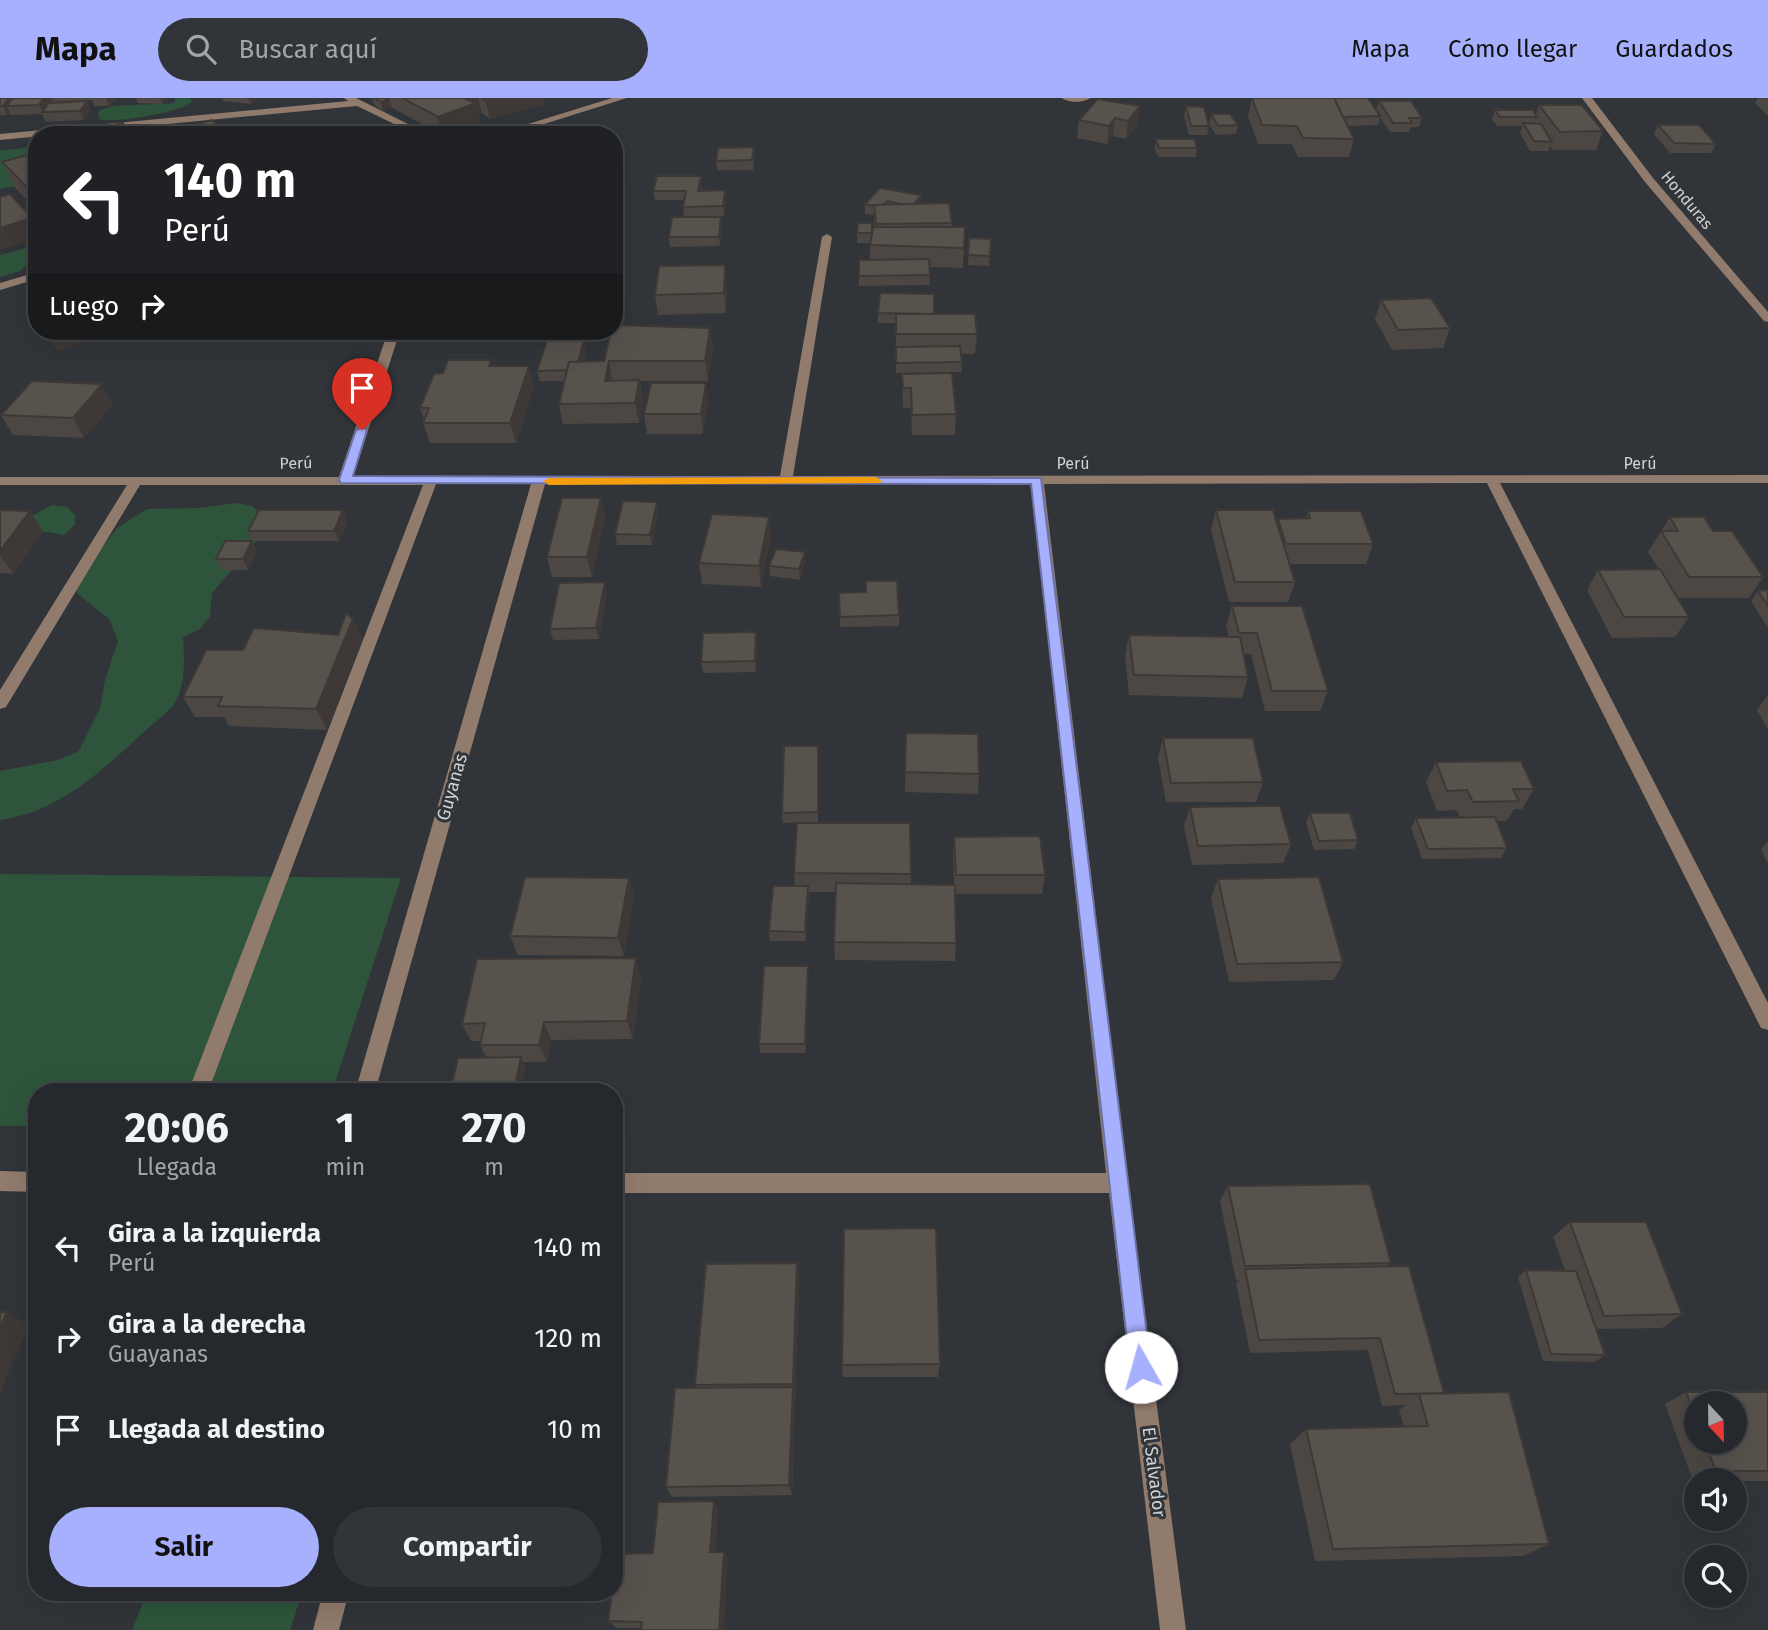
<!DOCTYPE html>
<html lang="es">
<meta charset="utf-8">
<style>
body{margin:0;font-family:"Fira Sans",sans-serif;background:#313438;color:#f1f3f6;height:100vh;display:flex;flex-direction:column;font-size:26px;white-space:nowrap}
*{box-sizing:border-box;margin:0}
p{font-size:23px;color:#a3a6a9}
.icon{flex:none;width:38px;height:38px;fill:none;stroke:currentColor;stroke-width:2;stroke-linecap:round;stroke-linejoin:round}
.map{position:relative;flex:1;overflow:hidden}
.panel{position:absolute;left:28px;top:985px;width:595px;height:518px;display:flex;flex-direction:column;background:#25282c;border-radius:28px;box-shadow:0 7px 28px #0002,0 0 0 2px #424448}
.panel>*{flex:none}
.guide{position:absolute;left:28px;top:28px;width:595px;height:214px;border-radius:28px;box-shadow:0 7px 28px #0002,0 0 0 2px #424448;background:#202124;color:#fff;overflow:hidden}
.needle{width:46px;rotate:158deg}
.buttons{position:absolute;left:1684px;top:1293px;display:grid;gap:14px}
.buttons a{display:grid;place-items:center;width:63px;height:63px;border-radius:50%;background:#25282c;box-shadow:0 7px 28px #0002,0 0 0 2px #424448;font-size:35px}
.pin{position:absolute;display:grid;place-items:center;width:60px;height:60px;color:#fff;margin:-72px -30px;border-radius:50% 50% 50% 0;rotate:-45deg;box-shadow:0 0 7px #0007}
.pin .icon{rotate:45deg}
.me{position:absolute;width:77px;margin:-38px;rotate:353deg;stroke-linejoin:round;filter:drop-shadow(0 0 5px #0008)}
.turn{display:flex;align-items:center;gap:24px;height:147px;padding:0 21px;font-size:32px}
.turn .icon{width:91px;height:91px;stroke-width:2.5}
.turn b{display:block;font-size:49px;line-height:60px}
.then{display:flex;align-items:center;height:66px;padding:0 21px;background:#0003;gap:14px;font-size:26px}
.eta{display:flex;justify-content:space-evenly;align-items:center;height:119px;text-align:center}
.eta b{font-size:42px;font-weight:700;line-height:49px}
.primary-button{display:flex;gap:14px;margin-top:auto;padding:14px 21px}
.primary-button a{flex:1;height:80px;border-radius:42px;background:#a7b0fc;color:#111;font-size:28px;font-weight:700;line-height:80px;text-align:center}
.primary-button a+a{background:#313438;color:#f1f3f6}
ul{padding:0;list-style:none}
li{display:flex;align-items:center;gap:21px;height:91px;padding:0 21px}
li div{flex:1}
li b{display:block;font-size:26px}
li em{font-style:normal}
header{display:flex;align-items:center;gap:42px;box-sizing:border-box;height:98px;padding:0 35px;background:#a7b0fc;color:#111}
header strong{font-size:33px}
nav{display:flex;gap:38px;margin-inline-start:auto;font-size:24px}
.search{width:490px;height:63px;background:#313438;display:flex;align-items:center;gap:18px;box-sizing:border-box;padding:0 24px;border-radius:38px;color:#a3a6a9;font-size:26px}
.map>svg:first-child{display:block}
.green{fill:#2e553c}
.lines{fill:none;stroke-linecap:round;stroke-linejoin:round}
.minor{fill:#917b6c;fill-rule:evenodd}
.wall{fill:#4c4742;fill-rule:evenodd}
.shaded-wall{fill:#3e3936}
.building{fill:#58524d;stroke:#3e3936;stroke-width:2}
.route{fill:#a7b0fc;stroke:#6d72a4;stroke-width:2}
.slow{fill:#f59e0b}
.labels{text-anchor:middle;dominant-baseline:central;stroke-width:6;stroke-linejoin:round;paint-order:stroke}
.far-street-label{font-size:16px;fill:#cfd2d5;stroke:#31353a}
.street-label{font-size:18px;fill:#cfd2d5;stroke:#31353a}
</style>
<header>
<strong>Mapa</strong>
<div class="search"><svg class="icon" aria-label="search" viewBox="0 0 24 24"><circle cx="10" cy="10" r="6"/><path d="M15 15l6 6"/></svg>Buscar aquí</div>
<nav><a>Mapa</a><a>Cómo llegar</a><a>Guardados</a></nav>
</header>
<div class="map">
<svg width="1768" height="1532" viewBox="0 0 1768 1532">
<rect width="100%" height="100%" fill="#31353a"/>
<path class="green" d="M175 0H190L192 3C184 14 113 26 99 21L98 14C109 4 155 8 175 5Z
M37 48V84L0 91V53Z
M37 147V159L20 173 0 179V157Z
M237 405 252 408 261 415 264 434 212 495 210 518 200 531 183 539C184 560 186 584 176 603 170 614 154 624 145 633 102 672 60 714 0 722V673L58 662 79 653 100 610 105 582 118 543 109 521 78 496 74 486 117 430 147 411 199 410Z
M52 407 67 409 75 417V426L64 437 30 431 17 426Z
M0 776 401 780 332 994H37V1028H0Z
M147 1495V1494L302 1495 290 1532H132Z"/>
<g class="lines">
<path class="minor" d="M344 0H356L430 37H417L357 8 0 42V36L348 3Z
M612 0H627L509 37H493Z
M1062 0H1090C1084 5 1068 5 1062 0Z
M1582 0H1592L1653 80 1768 214V224L1764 223 1645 84Z
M827 136 832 139 793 378 1768 377V385H1500L1768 905V932L1761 930 1487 385 1044 386 1128 1085 1186 1532H1160L1109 1095H614V1075H1106L1031 386H545L375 994H355L531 386H436L208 994H188L423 387H140L6 609 0 611V592L127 387H0V379H339L388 233H400L353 379 780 378 822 139Z
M37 174V181L0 192V185Z
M0 1073 37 1074V1094L0 1093Z
M323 1494H349L339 1532H313Z"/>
</g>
<path class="wall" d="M0 0H117L109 8H94L92 2 53 4 52 5 91 12 84 22 46 24 42 16 11 17 10 14 7 17H0Z
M136 0H168L162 6 138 5Z
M222 0H259L251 6 223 3Z
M372 0H545V1L543 2 544 6 490 21 481 14 478 16 480 23 443 37 392 10 383 13 375 8Z
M1252 0 1376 12 1379 3 1422 20 1419 29H1411L1409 34H1390L1380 19 1378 27 1348 28 1354 41 1349 59H1298L1292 46H1258L1248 18Z
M1758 0H1768V18L1755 5Z
M1539 7 1603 33 1596 52H1553L1550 48 1548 53H1530L1520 35 1522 28H1497L1492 21 1495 12 1536 17Z
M1140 8 1137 27 1126 41 1113 38 1107 46 1077 40 1079 22Z
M1186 8 1209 28 1207 37H1189L1184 18Z
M1211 16 1238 27 1236 36 1216 37 1209 26Z
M1658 27 1716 46 1711 55H1670L1654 36Z
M1156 41 1197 50 1196 59H1158L1155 51Z
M754 49V59L753 72H717L716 63Z
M37 54V112L16 91 2 64Z
M702 88 701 93 725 92 726 102 724 118H684L683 109 684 102H655L653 93Z
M880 90 921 106 952 125V129H965L963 170 929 169 930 187 859 188V162H870V145H857V135L873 131 874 129V117L865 116V106Z
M722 128 720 148 670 149 669 139Z
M969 140 991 141 989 168 968 167Z
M727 186 726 215 658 217 655 197Z
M1381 202 1450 230 1443 250 1392 252 1375 221Z
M878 215 934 216 977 236 975 256H961L962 274 896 275V225H878Z
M44 233H83L88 243 59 253Z
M587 249 583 263H604L713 250 708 283H640L643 302 639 325 563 326 559 306 564 283H540L537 273Z
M493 268 534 288 516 345H430L423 325 424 322 420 310 443 275Z
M902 276 956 316 955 337H912L911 310H903Z
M708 305 703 336H647L644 316Z
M113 306 84 340 13 337 1 317Z
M601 400 605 420 592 479H552L547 459Z
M0 412 43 433 13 476 0 475Z
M343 412 348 423 339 443H253L248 433Z
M1216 412 1277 425 1278 421 1306 420 1308 413 1373 446 1366 466H1290L1295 484 1288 504H1229L1211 432Z
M658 414 652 447H617L615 436Z
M769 419 771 439 761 489 702 486 699 465Z
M1670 419 1713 433 1763 479 1749 500H1677L1689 519 1675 539 1612 540 1587 492 1598 472 1659 471 1648 454Z
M257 453 248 472H221L216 461Z
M805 454V465L800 482 770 478 769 468Z
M1768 492V530L1751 503 1758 493Z
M607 495 599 541 553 542 550 531Z
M839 495 899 517V528L840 529Z
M1232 508 1328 593 1320 613H1265L1251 556H1243L1248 579 1242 600 1129 597 1125 558 1129 537 1229 539 1226 528Z
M353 521 362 541 327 632 229 628 224 619H195L183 599 243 552 338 537Z
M757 544 756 574 703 575 701 564Z
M1768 597V632L1757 612Z
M906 635 979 676 978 696 905 694Z
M1163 640 1263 684 1256 704H1166L1158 660Z
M819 658 818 724 783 725 782 715Z
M1436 664 1534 691 1522 711H1514L1507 723H1497L1507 750 1501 760 1422 761 1411 730 1416 720 1460 719 1456 712 1437 713 1426 684Z
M1190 709 1291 746 1283 765 1192 767 1184 728Z
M1310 715 1358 742 1354 751 1314 752 1306 725Z
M910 725 911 786 954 787 953 758 954 739 1045 777 1042 796H955L956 845 955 863 835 862 834 844 836 794H809L806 843H770L769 833 795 788 794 775Z
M1768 743V766L1761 751Z
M629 780 634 799 624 858 518 857 510 838Z
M1218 781 1343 864 1334 882 1229 884 1211 800Z
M808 868V877L806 955H760L759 946Z
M641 879 633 941 551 942 547 964H523L525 968 520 994H450L486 959 480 947 481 943H471L462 926Z
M1228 1088 1391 1165 1388 1168 1444 1295 1549 1446 1523 1458 1315 1463 1290 1346 1306 1331 1404 1329 1399 1312 1406 1307 1382 1308 1368 1252 1250 1255 1236 1185 1239 1182H1236L1220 1103Z
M1570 1124 1682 1216 1662 1230 1596 1231 1605 1257 1595 1264 1543 1263 1518 1179 1526 1172H1565L1553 1139Z
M797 1165 799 1179 792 1397 672 1399 666 1389 696 1290 695 1287Z
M940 1266 938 1279H843L842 1267Z
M1686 1294H1768V1383H1693L1665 1306ZM1696 1306 1734 1344H1696Z
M714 1403 718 1412 715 1454H724L728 1462 641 1530H616L608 1523 653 1455Z"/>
<path class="shaded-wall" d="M9 0H21L7 8 10 14 7 17 3 8Z
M44 0H51L53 4 45 14H43L39 7Z
M106 0H117L109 8Z
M160 0H168L162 6Z
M249 0H259L251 6Z
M469 0H478L482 15 478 16 480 23 443 37 438 19Z
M498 0H545V1L543 2 544 6 490 21 486 3Z
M389 1 392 10 383 13 381 4Z
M87 3 91 12 84 22 80 13Z
M1140 8 1137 27 1126 41 1128 23Z
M1115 20 1113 38 1107 46 1109 28Z
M220 29 223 37H209L208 32Z
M701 78 702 88 699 102 698 93Z
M725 92 726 102 724 118 723 108Z
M921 97V107L912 108Z
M721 119 722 128 720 148 719 139Z
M32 120 37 129V141L0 152V130Z
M725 167 727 186 726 215 724 195Z
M710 230 713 250 708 283 705 263Z
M83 233 88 243 59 253 53 243Z
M585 238 587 249 577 283 575 272Z
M609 263 612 283H605Z
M529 268 534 288 516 345 510 325Z
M639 282 643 302 639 325 635 305Z
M706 285 708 305 703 336 701 316Z
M102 286 113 306 84 340 73 320Z
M601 400 605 420 592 479 587 459Z
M657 404 658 414 652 447 650 437Z
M343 412 348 423 339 443 334 433Z
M30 413 43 433 13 476 0 457V453Z
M769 419 771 439 761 489 759 468Z
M252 443 257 453 248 472 243 461Z
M805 454V465L800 482 799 471Z
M605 484 607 495 599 541 596 530Z
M353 521 362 541 327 632 316 611Z
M756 534 757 544 756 574 755 563Z
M629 780 634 799 624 858 618 840Z
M808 788 809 797 806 843 805 834Z
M636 860 641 879 633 941 627 923Z
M808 868V877L806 955 805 946Z
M544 924 551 942 547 964 539 947Z
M521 959 525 968 520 994H514Z
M797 1165 799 1179 795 1298 793 1286Z
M7 1214 29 1227 0 1296V1230Z
M793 1289 795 1300 792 1397 789 1387Z
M714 1403 718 1412 715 1462 710 1454Z
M724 1454 728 1462 724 1532H719Z"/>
<path class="building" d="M0 0H9L3 8H0Z
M13 0H44L39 7 7 8Z
M374 0H389V1L381 4Z
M402 0H469L466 1 476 5 438 19Z
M482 0H498L486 3Z
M1252 0H1334L1354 41 1303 40 1297 28 1262 27Z
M1334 0H1368L1380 18 1343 19Z
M1098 1 1140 8 1128 23 1115 20 1109 28 1079 22Z
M87 3 80 13 42 14 49 5Z
M1379 3H1411L1422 20H1409L1412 25H1393Z
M1539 7H1582L1603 33 1560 34Z
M1186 8 1204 9 1209 28H1191Z
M1495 12H1533L1537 19H1500Z
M1211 16H1230L1238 27 1218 28Z
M212 22 220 29 208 32 212 36 209 37H181L175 32Z
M123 25 129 37H90L88 32Z
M1523 25 1541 26 1552 44 1534 43Z
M165 27 172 37H141L139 33Z
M1658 27H1699L1716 46 1674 45Z
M1156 41H1194L1197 50H1159Z
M754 49 752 62 716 63 718 50Z
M37 54V99L2 64Z
M657 78H701L698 93 725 92 723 108 683 109 686 93H653Z
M880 90 921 97 914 106H901L887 103 884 106 874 108 865 106Z
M10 96 32 120 0 130V99Z
M949 105 952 125 876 126 874 107Z
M672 119H721L719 139H669Z
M858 125H872V135H857Z
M873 129H965L964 150 870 147Z
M969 140 991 141 990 158 968 157Z
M929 161 930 177 859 178V162Z
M725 167 724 195 655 197 659 168Z
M880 195 934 196V216L878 215Z
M1431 200 1450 230 1398 232 1381 202Z
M896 216H975L977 236H896Z
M614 227 710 230 705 263H609L605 283 639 282 635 305 559 306 569 264 604 263 611 233H614Z
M46 233H83L53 243Z
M585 238 578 264H569L567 272 537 273 548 239Z
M960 248 962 264 896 265V249Z
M448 262H491L489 268H529L510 325H423L429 310H420L434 276 443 275Z
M952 275 956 316 912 317 911 290H903L902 276Z
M32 283 102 286 73 320 1 317Z
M651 285H706L701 316H644Z
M562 400H601L587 459H547Z
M623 403 657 404 650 437 615 436Z
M0 412 30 413 0 453Z
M259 412H343L334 433H248Z
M1216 412H1273L1295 484H1235Z
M1308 413H1361L1373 446H1286L1278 421 1310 420Z
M712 416 769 419 759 468 699 465Z
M1670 419H1704L1713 433H1732L1763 479H1689L1661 433H1678Z
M225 443H252L243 461H216Z
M776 451 805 454 799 471 769 468Z
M1660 471 1689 519H1624L1598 472Z
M866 483H897L899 517 840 519 839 495 866 494Z
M605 484 596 530 550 531 559 485Z
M1768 492V508L1758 493Z
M1232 508H1302L1328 593H1272L1257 535H1239Z
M346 515 353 521 316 611 218 608 222 599H183L206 552H243L254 530 338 537Z
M756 534 755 563 701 564 703 535Z
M1129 537 1240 539 1248 579 1134 577Z
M906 635 978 636 979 676 905 674Z
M1163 640H1253L1263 684 1171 685Z
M784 648H818V714L782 715Z
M1521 663 1534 691H1513L1519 703 1473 704 1467 692 1447 693 1436 664Z
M1280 708 1291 746 1198 748 1190 709Z
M1310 715H1350L1358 742 1319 743Z
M1495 719 1507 750 1428 751 1416 720Z
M797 725H910L911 776 794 775Z
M1040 738 1045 777H956L954 739Z
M525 779 629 780 618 840 510 838Z
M1319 779 1343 864 1237 866 1218 781Z
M836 785 955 787 956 845 834 844Z
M773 788H808L805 834 769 833Z
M636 860 627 923 544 924 539 947H480L485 925 462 926 477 861Z
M764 868H808L805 946H759Z
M521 959 514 994H450L458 960Z
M1370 1086 1391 1165 1245 1168 1228 1088Z
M1570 1124H1646L1682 1216 1604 1218Z
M936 1130 940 1266 842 1267 844 1131Z
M797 1165 793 1286 695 1287 706 1166Z
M1409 1168 1444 1295 1395 1296 1380 1240 1259 1242 1245 1171Z
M1526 1172 1576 1173 1605 1257 1551 1256Z
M0 1214H7L0 1230Z
M793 1289 789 1387 666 1389 675 1290Z
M1509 1294 1549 1446 1333 1451 1306 1331 1428 1328 1419 1296Z
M1686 1294H1768V1373H1716L1704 1344H1734V1306H1696V1321Z
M714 1403 710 1454H724L719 1532H641L642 1524 608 1523 612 1494H614V1476L617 1456 653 1455 658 1404Z"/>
<path class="route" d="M362 329 367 332 353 378 1041 380 1151 1269 1148 1277 1141 1280 1133 1277 1130 1269 1031 386 341 385 339 382 356 332Z"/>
<path class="slow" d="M876 379 882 383 880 385 549 387 543 383 549 380Z"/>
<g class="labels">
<g class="far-street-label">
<text transform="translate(1687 102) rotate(50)">Honduras</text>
<text transform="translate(296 365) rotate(-1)">Perú</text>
<text x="1073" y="365">Perú</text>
<text x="1640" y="365">Perú</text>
</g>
<g class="street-label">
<text transform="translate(452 689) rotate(-74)">Guyanas</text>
<text transform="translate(1154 1374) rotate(83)">El Salvador</text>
</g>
</g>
</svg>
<div class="buttons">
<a><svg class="needle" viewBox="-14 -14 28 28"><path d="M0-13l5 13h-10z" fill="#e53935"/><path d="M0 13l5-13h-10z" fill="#a3a6a9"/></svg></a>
<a><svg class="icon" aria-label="sound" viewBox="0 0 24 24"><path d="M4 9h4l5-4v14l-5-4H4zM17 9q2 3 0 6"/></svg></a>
<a><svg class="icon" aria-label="search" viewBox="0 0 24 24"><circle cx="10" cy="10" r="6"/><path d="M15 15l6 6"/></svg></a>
</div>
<div class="pin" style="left:362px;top:332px;background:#d93025"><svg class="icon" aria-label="arrive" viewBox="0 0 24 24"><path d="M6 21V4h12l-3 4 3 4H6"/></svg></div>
<svg class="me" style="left:1141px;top:1269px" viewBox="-20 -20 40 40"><circle r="19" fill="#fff"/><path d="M0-13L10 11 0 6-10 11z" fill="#a7b0fc"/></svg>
<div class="guide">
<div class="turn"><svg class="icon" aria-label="left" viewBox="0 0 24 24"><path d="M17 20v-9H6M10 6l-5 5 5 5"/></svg><div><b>140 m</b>Perú</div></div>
<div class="then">Luego<svg class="icon" aria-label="right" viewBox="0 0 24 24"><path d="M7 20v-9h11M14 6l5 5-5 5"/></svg></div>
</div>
<section class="panel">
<div class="eta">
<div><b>20:06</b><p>Llegada</p></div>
<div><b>1</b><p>min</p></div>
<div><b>270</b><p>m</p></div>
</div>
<ul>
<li><svg class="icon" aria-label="left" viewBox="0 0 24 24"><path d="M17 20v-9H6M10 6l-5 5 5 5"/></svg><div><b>Gira a la izquierda</b><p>Perú</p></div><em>140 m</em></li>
<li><svg class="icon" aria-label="right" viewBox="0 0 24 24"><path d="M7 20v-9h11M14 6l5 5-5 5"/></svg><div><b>Gira a la derecha</b><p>Guayanas</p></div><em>120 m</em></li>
<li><svg class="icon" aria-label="arrive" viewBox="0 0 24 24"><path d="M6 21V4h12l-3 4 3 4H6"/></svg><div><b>Llegada al destino</b></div><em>10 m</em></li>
</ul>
<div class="primary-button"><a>Salir</a><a>Compartir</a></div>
</section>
</div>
